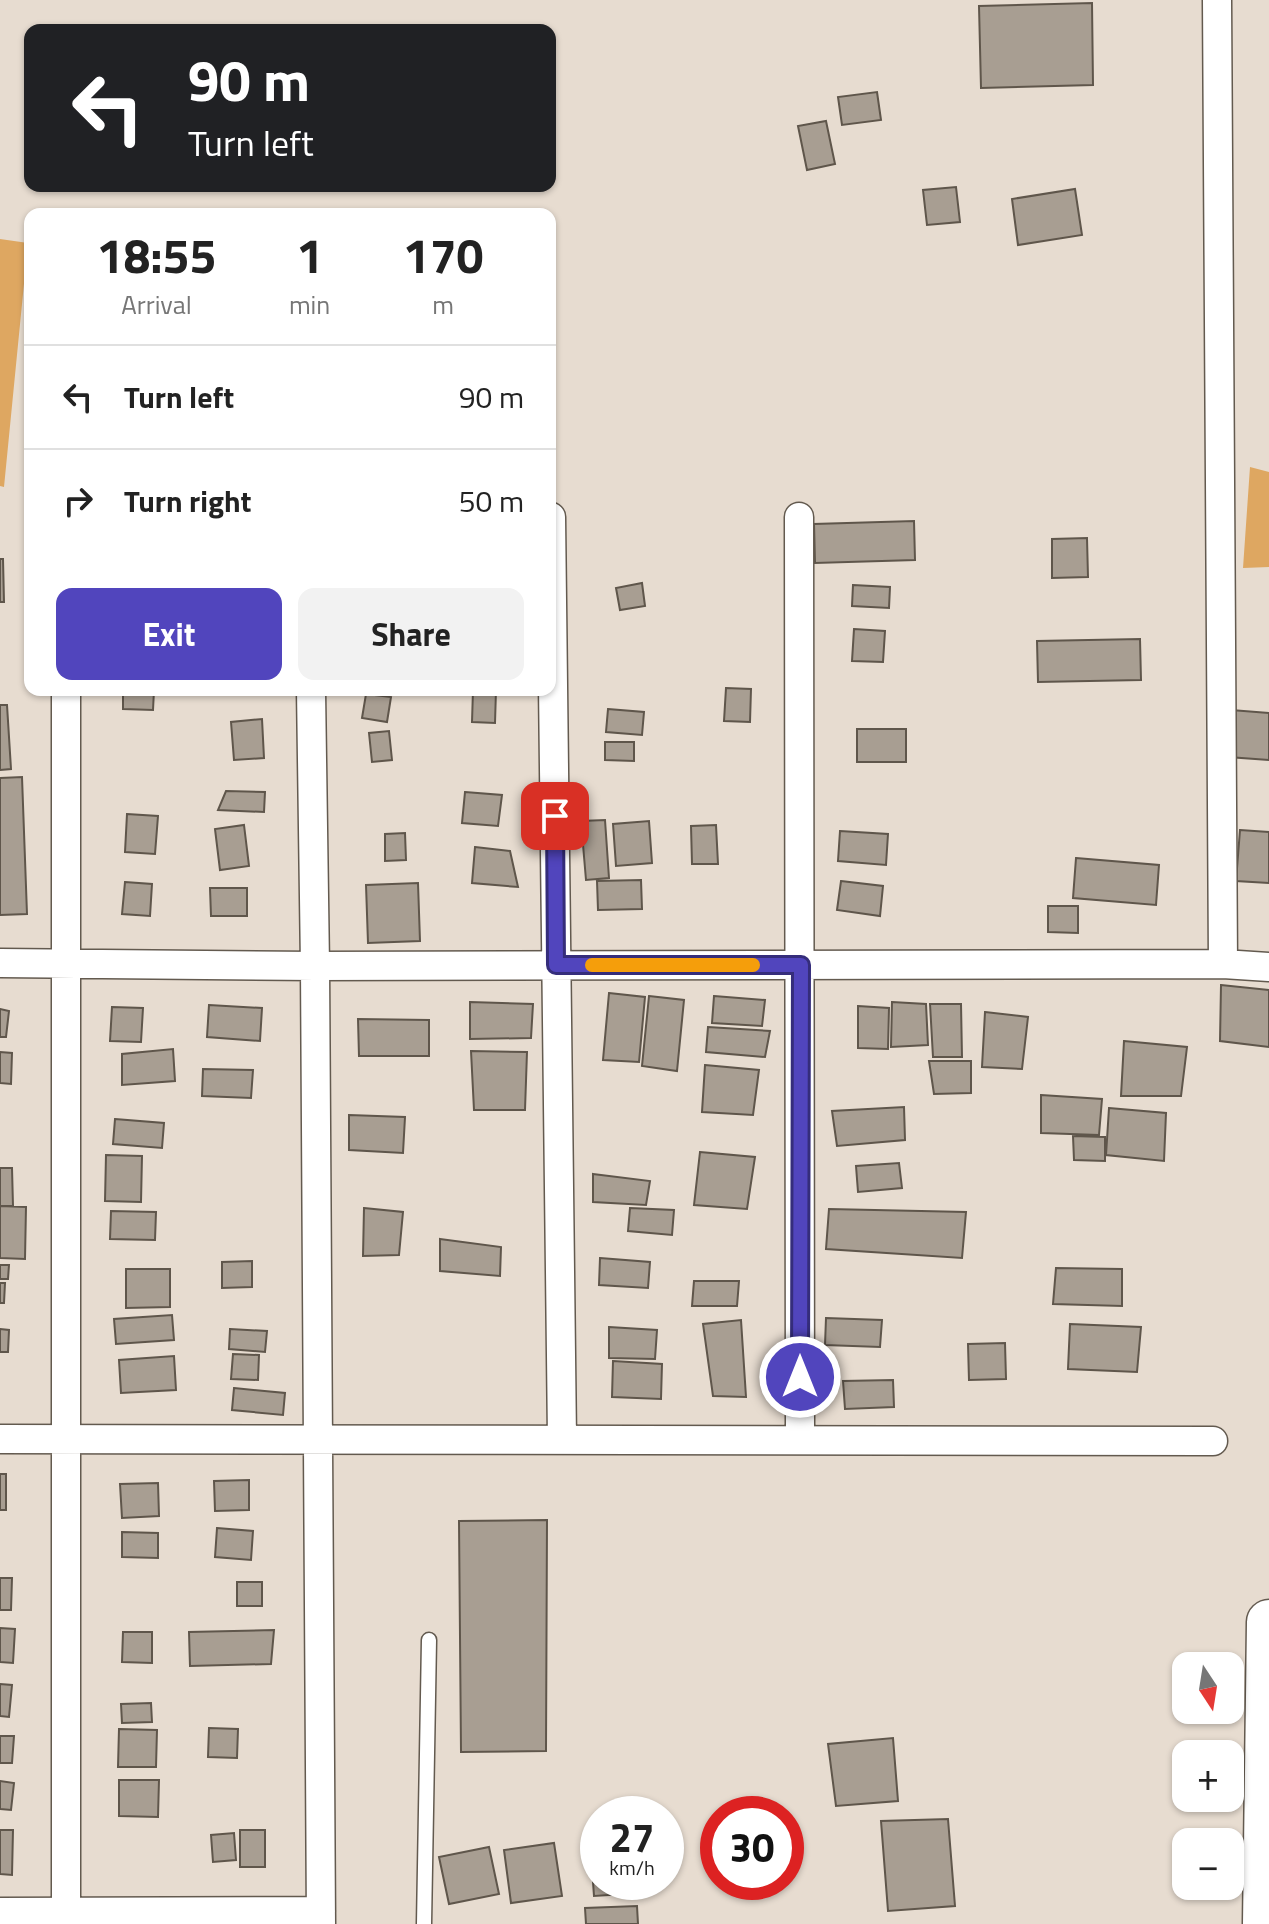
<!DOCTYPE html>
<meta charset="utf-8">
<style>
body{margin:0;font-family:"Titillium Web",sans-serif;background:#f2f2f2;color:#222;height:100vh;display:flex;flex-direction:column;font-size:30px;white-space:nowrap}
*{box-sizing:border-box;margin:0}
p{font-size:26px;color:#767676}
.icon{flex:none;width:44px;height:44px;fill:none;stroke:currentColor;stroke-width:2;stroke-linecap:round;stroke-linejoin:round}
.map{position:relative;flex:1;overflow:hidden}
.drawer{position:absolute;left:24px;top:208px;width:532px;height:488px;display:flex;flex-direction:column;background:#fff;border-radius:16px;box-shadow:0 2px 6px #0004}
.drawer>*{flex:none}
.hud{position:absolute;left:24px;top:24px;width:532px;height:168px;border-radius:16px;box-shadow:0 2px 6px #0004;background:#202124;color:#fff;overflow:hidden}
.needle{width:52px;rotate:168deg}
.controls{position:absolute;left:1172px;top:1652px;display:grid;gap:16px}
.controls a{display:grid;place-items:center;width:72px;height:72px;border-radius:16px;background:#fff;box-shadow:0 2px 6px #0004;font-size:40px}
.speed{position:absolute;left:580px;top:1796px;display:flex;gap:16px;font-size:40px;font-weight:700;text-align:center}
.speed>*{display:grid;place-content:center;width:104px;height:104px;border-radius:50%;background:#fff;box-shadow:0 2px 6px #0004;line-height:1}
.speed small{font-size:20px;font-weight:400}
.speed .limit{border:12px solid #d22;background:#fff;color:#111}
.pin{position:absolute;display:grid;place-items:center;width:68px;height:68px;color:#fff;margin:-34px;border-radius:16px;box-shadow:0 4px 12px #0006}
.me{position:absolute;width:88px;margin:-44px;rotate:0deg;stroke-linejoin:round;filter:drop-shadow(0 0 6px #0008)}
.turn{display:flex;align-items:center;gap:28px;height:168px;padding:0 32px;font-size:36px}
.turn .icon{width:104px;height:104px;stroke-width:2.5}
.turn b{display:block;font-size:56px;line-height:68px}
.eta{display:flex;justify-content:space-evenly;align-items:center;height:136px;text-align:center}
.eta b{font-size:48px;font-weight:700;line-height:56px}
.cta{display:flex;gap:16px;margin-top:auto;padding:16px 32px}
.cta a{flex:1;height:92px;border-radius:16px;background:#5145bd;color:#fff;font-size:32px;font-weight:700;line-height:92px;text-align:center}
.cta a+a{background:#f2f2f2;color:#222}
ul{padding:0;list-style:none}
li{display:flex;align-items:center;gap:24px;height:104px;padding:0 32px;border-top:2px solid #e0e0e0}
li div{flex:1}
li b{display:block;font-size:30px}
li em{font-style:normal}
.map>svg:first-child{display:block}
.water{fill:#dea761}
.building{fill:#a89e92;stroke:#5f564b;stroke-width:2}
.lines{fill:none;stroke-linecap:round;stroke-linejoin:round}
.lane-casing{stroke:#635a4f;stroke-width:17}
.street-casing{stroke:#635a4f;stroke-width:31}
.primary-casing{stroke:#635a4f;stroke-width:47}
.lane{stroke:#fff;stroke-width:14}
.street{stroke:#fff;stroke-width:28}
.primary{stroke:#fff;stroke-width:44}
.route-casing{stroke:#352d7b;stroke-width:20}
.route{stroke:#5145bd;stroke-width:14}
.slow{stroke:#f59e0b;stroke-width:14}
</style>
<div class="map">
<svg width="1269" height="1924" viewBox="0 0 1269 1924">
<rect width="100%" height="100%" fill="#e7dcd0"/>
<path class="water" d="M0 239 28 243 4 487 0 486Z
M1250 467 1269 472V567L1243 568Z"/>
<path class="building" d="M1092 3 1093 85 981 88 979 6Z
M877 92 881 120 842 125 838 97Z
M826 121 835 164 807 170 798 126Z
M956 187 960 222 927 225 923 190Z
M1075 189 1082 235 1018 245 1012 199Z
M914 521 915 560 815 563 814 524Z
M1087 538 1088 577 1052 578V539Z
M0 559H3L4 602H0Z
M642 583 645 606 620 610 616 588Z
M853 585 890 587 889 608 852 606Z
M854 629 885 631 883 662 852 661Z
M1140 639 1141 680 1038 682 1037 641Z
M726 688 751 689 750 722 724 721Z
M123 690H154L153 710 123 709Z
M473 690H496L495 723 472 722Z
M366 694 391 697 387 722 362 718Z
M0 705H7L11 769 0 770Z
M608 709 644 712 642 735 606 732Z
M1231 710 1269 713V760L1228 757Z
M262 719 264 758 234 760 231 722Z
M857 729H906V762H857Z
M389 731 392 760 372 762 369 733Z
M605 742H634V761L605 760Z
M22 777 27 914 0 915V778Z
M226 791 265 792 264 812 218 810Z
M465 792 502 795 498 826 462 823Z
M127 814 158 816 155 854 125 852Z
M605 820 609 878 586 880 581 821Z
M649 821 652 863 616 866 613 824Z
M244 825 249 866 220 870 215 829Z
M716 825 718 864H692L691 826Z
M1240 830 1269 832V883L1236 881Z
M840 831 888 834 886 865 838 861Z
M405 833 406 860 385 861V834Z
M475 847 510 851 518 887 472 883Z
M1076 858 1159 865 1156 905 1073 898Z
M641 880 642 909 598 910 597 881Z
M841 881 883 886 880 916 837 910Z
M125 882 152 884 150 916 122 914Z
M418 883 420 941 368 943 366 885Z
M210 888H247V916H211Z
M1048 906H1078V933L1048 932Z
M1221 985 1269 990V1047L1220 1041Z
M609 993 645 997 639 1062 603 1060Z
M649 996 684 1000 677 1071 642 1066Z
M714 996 765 1000 762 1026 712 1023Z
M470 1002 533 1004 531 1038 470 1039Z
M892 1002 926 1004 928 1045 891 1047Z
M930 1004H961L962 1057H933Z
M209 1005 262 1008 260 1041 207 1037Z
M858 1006 889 1008 888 1049 858 1048Z
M112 1007 143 1008 141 1042 110 1041Z
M0 1009 9 1011 6 1037H0Z
M985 1012 1028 1017 1022 1069 982 1067Z
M358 1019 429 1020V1056H359Z
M708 1027 770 1031 765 1057 706 1052Z
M1124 1041 1187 1047 1181 1096H1121Z
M173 1049 175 1081 122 1085V1054Z
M471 1051 527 1052 525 1110H474Z
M0 1052 12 1053 11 1084 0 1083Z
M929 1061H971V1093L934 1094Z
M705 1065 759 1070 753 1115 702 1112Z
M203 1069 253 1070 251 1098 202 1096Z
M1041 1095 1102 1099 1099 1135 1041 1133Z
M904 1107 905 1140 837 1146 832 1111Z
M1109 1108 1166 1113 1164 1161 1106 1155Z
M349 1115 405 1117 403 1153 349 1150Z
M115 1119 164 1123 162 1148 113 1144Z
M1073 1136 1105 1137V1161L1074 1160Z
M700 1152 755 1157 747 1209 694 1205Z
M106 1155 142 1156 141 1202 105 1201Z
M899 1163 902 1188 858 1192 856 1166Z
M0 1168H12L13 1206H0Z
M593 1174 650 1181 646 1205 593 1202Z
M0 1206 26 1207 25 1259 0 1258Z
M364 1208 403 1212 399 1255 363 1256Z
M630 1208 674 1210 672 1235 628 1231Z
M829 1209 966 1212 962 1258 826 1249Z
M111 1211 156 1212 155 1240 110 1239Z
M440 1239 501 1247 500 1276 440 1271Z
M600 1258 650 1262 648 1288 599 1285Z
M252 1261V1287L222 1288V1262Z
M0 1265H9L8 1279H0Z
M1056 1268 1122 1269V1306L1053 1304Z
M126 1269H170V1307L126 1308Z
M694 1281H739L737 1306H692Z
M0 1283H5L4 1303H0Z
M172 1315 174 1340 116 1344 114 1319Z
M826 1318 882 1320 880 1347 825 1345Z
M741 1320 746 1397 713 1396 703 1324Z
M1070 1324 1141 1327 1137 1372 1068 1369Z
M609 1327 657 1330 655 1359 609 1358Z
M0 1329 9 1330 8 1352H0Z
M230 1329 267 1331 265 1352 229 1349Z
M1005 1343 1006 1379 969 1380 968 1344Z
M233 1354 259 1355 258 1380 231 1379Z
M174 1356 176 1390 121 1393 119 1360Z
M613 1361 662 1364 661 1399 612 1397Z
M893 1380 894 1407 845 1409 843 1381Z
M234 1388 285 1393 283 1415 232 1410Z
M0 1474H6V1510H0Z
M249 1480V1510L215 1511 214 1481Z
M158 1483 159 1516 122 1518 120 1484Z
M547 1520 546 1751 461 1752 459 1521Z
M217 1528 253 1531 251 1560 215 1557Z
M122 1532 158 1533V1558L122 1557Z
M0 1578H12L11 1610H0Z
M237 1582H262V1606H237Z
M0 1628 15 1629 13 1663 0 1662Z
M274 1630 271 1664 190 1666 189 1632Z
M123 1632H152V1663L122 1662Z
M0 1684 12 1685 9 1717 0 1716Z
M151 1703 152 1722 122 1723 121 1704Z
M209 1728 238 1729 237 1758 208 1757Z
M119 1729 157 1730 156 1767H118Z
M0 1736H14L12 1763H0Z
M893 1738 898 1801 836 1806 828 1744Z
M119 1780H159L158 1817 119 1816Z
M0 1781 14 1783 11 1810 0 1809Z
M948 1819 955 1906 888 1911 881 1821Z
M598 1824V1882H639L640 1893 594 1896 589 1825Z
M0 1830H13L12 1875 0 1874Z
M240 1830H265V1867H240Z
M234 1833 236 1860 213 1862 211 1835Z
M554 1843 562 1896 511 1903 504 1850Z
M489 1847 499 1894 449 1904 439 1857Z
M637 1906 638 1924H586L585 1908Z"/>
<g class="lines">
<defs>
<path id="lane" d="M424 1924 429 1640"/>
<path id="street" d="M1217 0 1223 964
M551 517 562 1439
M799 517 800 1440
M66 690V1924
M311 690 315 966 321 1924
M0 963 315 966 1223 964 1269 967
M0 1439 1213 1441
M0 1912 321 1911"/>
<path id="primary" d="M1265 1924 1269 1622"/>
</defs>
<use href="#lane" class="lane-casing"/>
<use href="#street" class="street-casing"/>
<use href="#primary" class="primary-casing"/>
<use href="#lane" class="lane"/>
<use href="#street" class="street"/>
<use href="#primary" class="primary"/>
</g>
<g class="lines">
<defs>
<path id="route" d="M555 816 556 965H801L800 1377"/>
</defs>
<use href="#route" class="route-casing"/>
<use href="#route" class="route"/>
<path class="slow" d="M592 965H753"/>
</g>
</svg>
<div class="controls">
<a><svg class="needle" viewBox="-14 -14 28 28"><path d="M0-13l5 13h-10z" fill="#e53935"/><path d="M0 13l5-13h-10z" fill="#767676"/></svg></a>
<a>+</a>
<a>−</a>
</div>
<div class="speed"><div>27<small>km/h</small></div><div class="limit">30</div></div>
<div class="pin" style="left:555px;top:816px;background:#d93025"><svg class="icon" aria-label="arrive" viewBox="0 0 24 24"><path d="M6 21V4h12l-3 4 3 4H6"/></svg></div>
<svg class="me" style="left:800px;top:1377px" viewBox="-20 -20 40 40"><circle r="17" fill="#5145bd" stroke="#fff" stroke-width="3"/><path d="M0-11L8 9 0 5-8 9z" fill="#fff"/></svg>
<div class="hud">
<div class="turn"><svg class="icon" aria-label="left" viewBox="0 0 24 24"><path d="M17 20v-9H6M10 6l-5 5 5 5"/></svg><div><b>90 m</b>Turn left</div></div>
</div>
<section class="drawer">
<div class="eta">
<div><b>18:55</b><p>Arrival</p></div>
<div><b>1</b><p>min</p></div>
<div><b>170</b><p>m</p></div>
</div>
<ul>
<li><svg class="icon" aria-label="left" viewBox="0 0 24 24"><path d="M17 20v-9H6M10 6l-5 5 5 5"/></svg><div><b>Turn left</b></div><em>90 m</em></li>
<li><svg class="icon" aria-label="right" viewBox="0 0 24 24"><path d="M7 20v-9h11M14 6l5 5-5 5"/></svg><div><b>Turn right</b></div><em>50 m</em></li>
</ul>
<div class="cta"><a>Exit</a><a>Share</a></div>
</section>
</div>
